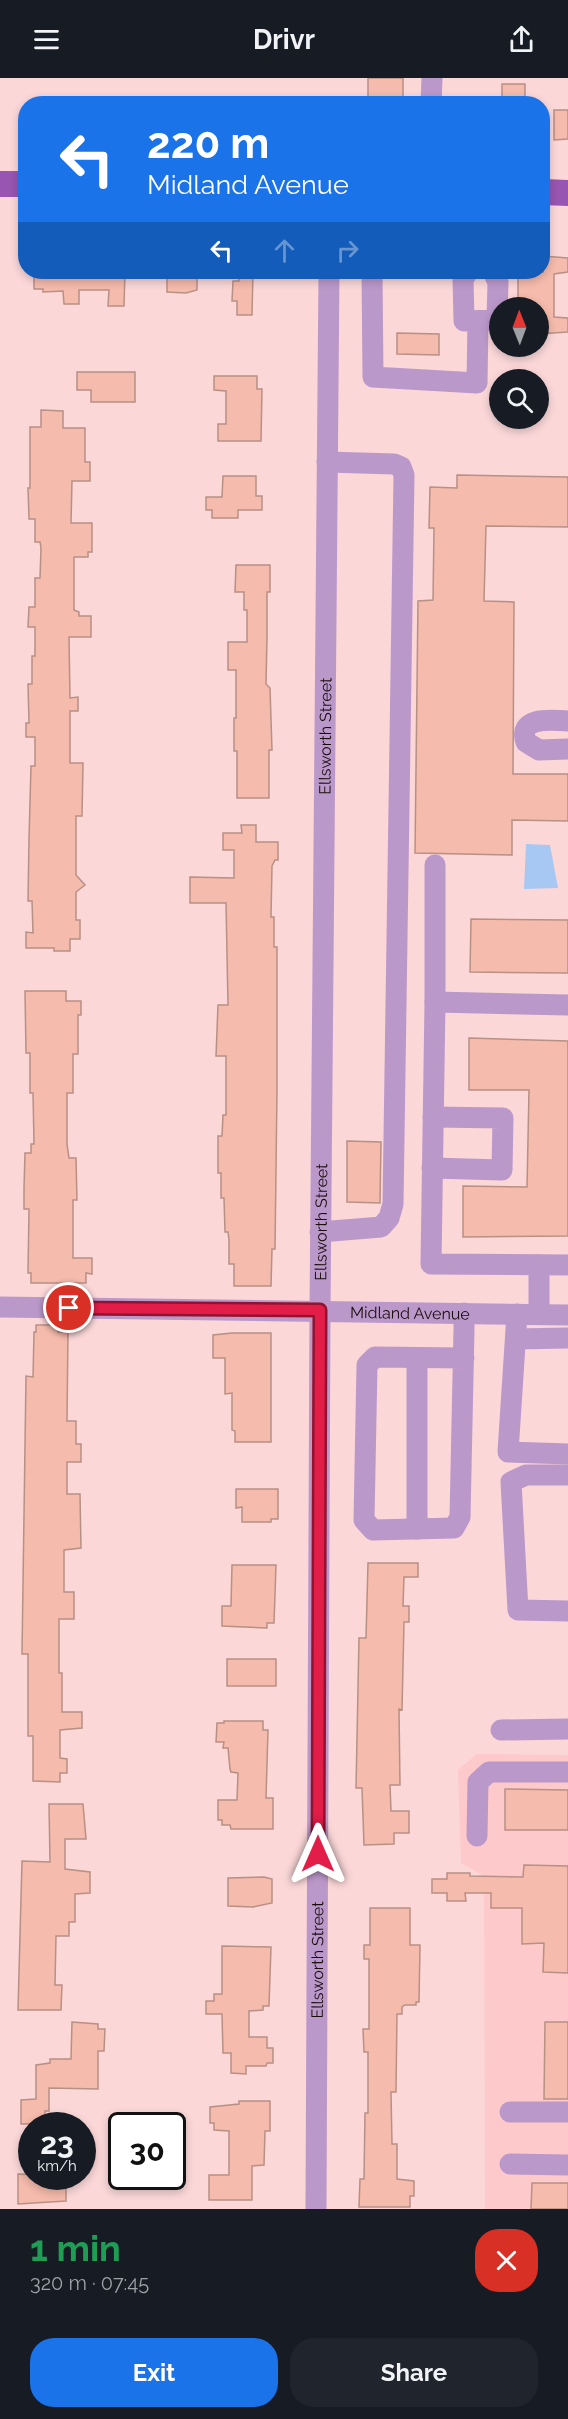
<!DOCTYPE html>
<meta charset="utf-8">
<style>
body{margin:0;font-family:Raleway,sans-serif;background:#20242c;color:#f1f3f6;height:100vh;display:flex;flex-direction:column;font-size:22px;white-space:nowrap}
*{box-sizing:border-box;margin:0}
p{font-size:20px;color:#9ea1a6}
.icon{flex:none;width:33px;height:33px;fill:none;stroke:currentColor;stroke-width:2;stroke-linecap:round;stroke-linejoin:round}
.map{position:relative;height:2131px;overflow:hidden}
.panel{display:flex;flex-direction:column;background:#171b24;flex:1}
.panel>*{flex:none}
.guide{position:absolute;left:18px;top:18px;width:532px;height:183px;border-radius:24px;box-shadow:0 3px 9px #0003;background:#1a73e8;color:#fff;overflow:hidden}
.needle{width:39px;rotate:359deg}
.fabs{position:absolute;left:489px;top:219px;display:grid;gap:12px}
.fabs a{display:grid;place-items:center;width:60px;height:60px;border-radius:50%;background:#171b24;box-shadow:0 3px 9px #0003;font-size:30px}
.speed{position:absolute;left:18px;top:2034px;display:flex;gap:12px;font-size:30px;font-weight:700;text-align:center}
.speed>*{display:grid;place-content:center;width:78px;height:78px;border-radius:50%;background:#171b24;box-shadow:0 3px 9px #0003;line-height:1}
.speed small{font-size:15px;font-weight:400}
.speed .limit{border:3px solid #111;border-radius:9px;background:#fff;color:#111}
.pin{position:absolute;display:grid;place-items:center;width:51px;height:51px;color:#fff;margin:-26px;border:3px solid #fff;border-radius:50%;box-shadow:0 2px 6px #0007}
.me{position:absolute;width:66px;margin:-33px;rotate:0deg;stroke-linejoin:round;filter:drop-shadow(0 0 4px #0008)}
.turn{display:flex;align-items:center;gap:21px;height:126px;padding:0 30px;font-size:27px}
.turn .icon{width:78px;height:78px;stroke-width:2.5}
.turn b{display:block;font-size:42px;line-height:51px}
.lanes{display:flex;align-items:center;height:57px;padding:0 30px;background:#0003;justify-content:center;gap:30px;direction:ltr}
.lanes .off{opacity:.35}
.round{display:grid;place-items:center;flex:none;width:63px;height:63px;border-radius:24px;background:#20242c}
.summary{display:flex;align-items:center;justify-content:space-between;height:102px;padding:0 30px}
h1{font-size:36px;font-weight:700;line-height:45px;color:#1e9e55}
.cta{display:flex;gap:12px;margin-top:auto;padding:12px 30px}
.cta a{flex:1;height:69px;border-radius:24px;background:#1a73e8;color:#fff;font-size:24px;font-weight:700;line-height:69px;text-align:center}
.cta a+a{background:#20242c;color:#f1f3f6}
header{display:flex;justify-content:space-between;align-items:center;height:78px;padding:0 30px;background:#171b24;font-size:27px;font-weight:700}
.map>svg:first-child{display:block}
.built{fill:#fec9cb}
.water{fill:#a7c8f3}
.building{fill:#f5bbac;stroke:#b89085;stroke-width:1.5}
.lines{fill:none;stroke-linecap:round;stroke-linejoin:round}
.minor{stroke:#bb98ca;stroke-width:21}
.major{stroke:#9856b2;stroke-width:26}
.route-casing{stroke:#92132f;stroke-width:15}
.route{stroke:#e11d48;stroke-width:10}
.labels{text-anchor:middle;dominant-baseline:central;stroke-width:4.5;stroke-linejoin:round;paint-order:stroke}
.street-label{font-size:16px;fill:#1b0c0d;stroke:#fbd7d8}
</style>
<header><svg class="icon" aria-label="menu" viewBox="0 0 24 24"><path d="M4 6h16M4 12h16M4 18h16"/></svg>Drivr<svg class="icon" aria-label="share" viewBox="0 0 24 24"><path d="M12 15V3M7 8l5-5 5 5M5 13v7h14v-7"/></svg></header>
<div class="map">
<svg width="568" height="2131" viewBox="0 0 568 2131">
<rect width="100%" height="100%" fill="#fbd7d8"/>
<path class="built" d="M477 1676 568 1677V2131H485L484 1798 461 1785 458 1692Z"/>
<path class="water" d="M526 766 550 767 558 810 524 811Z"/>
<path class="building" d="M368 0H403V26H368Z
M502 6H525V26H502Z
M554 32H568V61L554 62Z
M543 178 568 180V194L554 196V239L568 240V254L538 256V230H522V226H518V194H543Z
M34 194H125L124 228H108L109 212H79V226H64L63 213 43 214V211H34Z
M167 194H197V212L186 215 167 214Z
M238 194H253L252 237H237V223H232L233 203H239Z
M397 255 439 256V277L397 276Z
M77 294H135V324H91V312H77Z
M214 298H257V311H262L261 363H218V346H226V313L214 312Z
M41 332 63 333V350H85V384H90V403H72L71 445H92V474H88V479H74V532L79 534V538H91V559H69L70 620 78 619V633H70V685H83L82 738H76V797L85 807 76 814V842H80V861H70V873H54V870H26V854L33 855 32 823H28L29 761 31 688H35V659H26V645H29L28 606H32V578H35V549H28L29 529H35V500H40L41 470 40 464H35V441H29L28 410H30V349H41Z
M457 397 568 399V449L486 448 484 523 514 524 513 696H568V743L512 742V777L415 775 418 523 433 522 434 450H429L430 409 457 410Z
M223 398H256V418H262V432H238V440H212V432H206V419H222Z
M236 487H270V514H267V559L266 606 270 610 272 672H269V720H237V673H234V640H236V592H228V564H247V532H244V514H235Z
M241 747H256V764H278V782H275L272 788 271 839H274V869H277V1012L275 1171H272L271 1208H234V1186H229V1162L228 1154H225L224 1120H221V1095H218V1058H222L223 1037H226V978H216L218 927H228L226 825H190V799L234 800V772H223V755H242Z
M471 841 568 842V895L470 894Z
M25 913H66V923H81V937H78V976H73V1015H67V1066L69 1080H76L77 1122H73V1180H92V1196L86 1195V1205H31V1195H28L29 1131H24V1110L25 1075H31V1066H34L33 1015H30V975H26Z
M469 960 568 963V1158L463 1159V1108L527 1109 529 1012H469Z
M347 1063 381 1064 380 1125 347 1124Z
M36 1247H58V1254H68L67 1343H76V1366H81V1384H67V1416H80L81 1470 64 1472V1514H74V1541H59V1595H62V1634H82V1650L60 1652V1680L67 1681V1695H60V1704L33 1703V1658H28V1576H22L26 1298 33 1299 34 1254H36Z
M232 1255H271V1364H235V1353L232 1352V1315L225 1316V1280H213V1257Z
M236 1411H278V1441H271V1444H242V1429L236 1430Z
M368 1485H418V1499H404L403 1528H409V1544H404L402 1632 399 1631 400 1707H390L391 1733H409V1755H394V1766L364 1767 362 1710H356L359 1560H366Z
M232 1487H276L274 1545H267V1550L222 1548V1528H231Z
M227 1581H276V1608H227Z
M224 1643H263V1652H268L266 1720H273V1751H231L230 1747H222V1742H218V1722H237L238 1695 231 1694 230 1691 228 1670H223L224 1664H216L217 1645H224Z
M505 1711 568 1712V1752H505Z
M49 1726H83L86 1761H65V1791L90 1794V1815L75 1816V1844H69V1858H56L55 1907H62L61 1932H18L22 1783 50 1784Z
M524 1787 568 1788V1895L543 1894 544 1865 522 1866V1830H491V1815H465L466 1823H447V1815H432V1801H447V1795H470V1798L523 1799Z
M264 1799 272 1801V1825L253 1829 228 1828V1800Z
M370 1830H410V1867H420L419 1924H416V1927H405L402 1929V1936H397L396 2014H391L392 2066H397V2101L414 2103V2118H410V2129H359L360 2101H364L365 2035H368V1974H364L363 1951H369V1881H364V1867H370Z
M222 1868 271 1869 269 1928H263V1932L249 1933V1959H267V1970H273V1985H267L266 1988H246V1996L231 1995V1975H223L222 1936H206V1923H214V1916H222Z
M72 1944 98 1946V1951H105L104 1973H98V2011L49 2010V2033H45V2046H21V2022L36 2021V1987L50 1985V1981H71Z
M545 1944H568V2021H544Z
M239 2023H270V2053H265L264 2087 252 2088V2122H209V2097H229V2053L214 2052V2045H210V2029L239 2026Z
M18 2096 57 2098V2109H66V2123L18 2126Z
M532 2105H568V2131H531Z"/>
<g class="lines">
<g class="minor">
<path d="M431 26 432 0"/>
<path d="M468 194 463 201 464 243 497 242 498 204 493 194"/>
<path d="M372 195 373 299 477 305 478 243"/>
<path d="M568 643C552 642 517 638 526 664L539 672 568 671"/>
<path d="M435 787V924L431 1186 568 1187"/>
<path d="M435 924 568 927"/>
<path d="M432 1090 502 1092 503 1040 433 1039"/>
<path d="M320 1154 381 1149 389 1140 393 1126 404 397 401 389 394 386 327 384"/>
<path id="s1" d="M0 1229 568 1237"/>
<path d="M517 1236 508 1374 568 1376"/>
<path d="M539 1236V1187"/>
<path d="M516 1261 568 1260"/>
<path d="M464 1280 375 1279 367 1287 364 1442 373 1452 454 1450 460 1439 464 1251V1235"/>
<path d="M568 1397H526L511 1404 518 1532 568 1533"/>
<path d="M417 1451V1280"/>
<path d="M501 1652 568 1651"/>
<path d="M477 1758 478 1704 489 1694H568"/>
<path d="M510 2034H568"/>
<path d="M510 2086 568 2087"/>
<path id="s2" d="M316 2131 320 1232 329 194"/>
</g>
<path class="major" d="M0 106H26
M543 114 568 115"/>
</g>
<g class="lines">
<defs>
<path id="route" d="M69 1230 320 1232 318 1776"/>
</defs>
<use href="#route" class="route-casing"/>
<use href="#route" class="route"/>
</g>
<g class="labels">
<g class="street-label">
<text stroke="none"><textPath href="#s2" startOffset="1473">Ellsworth Street</textPath></text>
<text stroke="none"><textPath href="#s2" startOffset="987">Ellsworth Street</textPath></text>
<text stroke="none"><textPath href="#s1" startOffset="410">Midland Avenue</textPath></text>
<text stroke="none"><textPath href="#s2" startOffset="249">Ellsworth Street</textPath></text>
</g>
</g>
</svg>
<div class="fabs">
<a><svg class="needle" viewBox="-14 -14 28 28"><path d="M0-13l5 13h-10z" fill="#e53935"/><path d="M0 13l5-13h-10z" fill="#9ea1a6"/></svg></a>
<a><svg class="icon" aria-label="search" viewBox="0 0 24 24"><circle cx="10" cy="10" r="6"/><path d="M15 15l6 6"/></svg></a>
</div>
<div class="speed"><div>23<small>km/h</small></div><div class="limit">30</div></div>
<div class="pin" style="left:69px;top:1230px;background:#d93025"><svg class="icon" aria-label="arrive" viewBox="0 0 24 24"><path d="M6 21V4h12l-3 4 3 4H6"/></svg></div>
<svg class="me" style="left:318px;top:1776px" viewBox="-20 -20 40 40"><path d="M0-17L14 15 0 8-14 15z" fill="#e11d48" stroke="#fff" stroke-width="4"/></svg>
<div class="guide">
<div class="turn"><svg class="icon" aria-label="left" viewBox="0 0 24 24"><path d="M17 20v-9H6M10 6l-5 5 5 5"/></svg><div><b>220 m</b>Midland Avenue</div></div>
<div class="lanes"><svg class="icon" aria-label="left" viewBox="0 0 24 24"><path d="M17 20v-9H6M10 6l-5 5 5 5"/></svg><svg class="icon off" aria-label="ahead" viewBox="0 0 24 24"><path d="M12 20V5M6 11l6-6 6 6"/></svg><svg class="icon off" aria-label="right" viewBox="0 0 24 24"><path d="M7 20v-9h11M14 6l5 5-5 5"/></svg></div>
</div>
</div>
<section class="panel">
<div class="summary"><div><h1>1 min</h1><p>320 m · 07:45</p></div><a class="round" style="background:#d93025;color:#fff"><svg class="icon" aria-label="close" viewBox="0 0 24 24"><path d="M6 6l12 12M18 6L6 18"/></svg></a></div>
<div class="cta"><a>Exit</a><a>Share</a></div>
</section>
